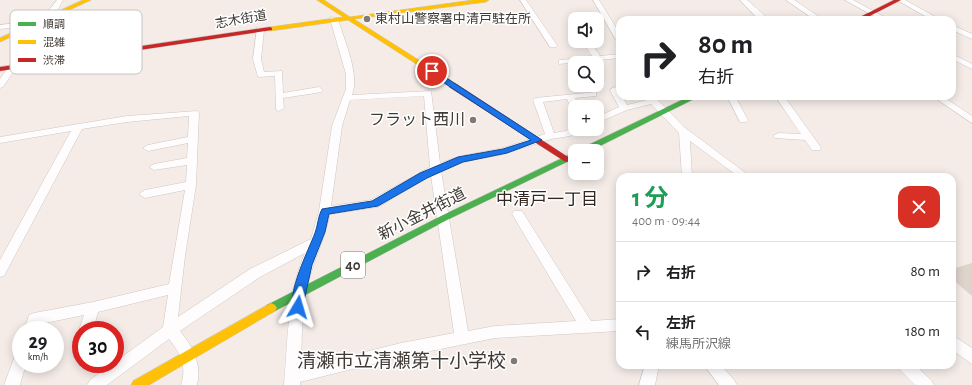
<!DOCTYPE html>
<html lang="ja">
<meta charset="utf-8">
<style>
body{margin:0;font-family:"Alegreya Sans","Noto Sans JP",sans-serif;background:#f2f2f2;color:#202124;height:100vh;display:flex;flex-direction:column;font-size:15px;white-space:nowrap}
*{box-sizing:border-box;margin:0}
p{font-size:13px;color:#757577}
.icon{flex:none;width:22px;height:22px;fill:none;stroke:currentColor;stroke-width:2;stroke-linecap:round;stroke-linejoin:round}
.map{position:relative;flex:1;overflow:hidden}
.side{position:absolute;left:616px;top:173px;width:340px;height:196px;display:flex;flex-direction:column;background:#fff;border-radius:12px;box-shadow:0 2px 10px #0003}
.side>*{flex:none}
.banner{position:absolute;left:616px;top:16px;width:340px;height:84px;border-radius:12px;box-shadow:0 2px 10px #0003;background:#fff;color:#202124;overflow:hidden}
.tools{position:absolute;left:568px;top:12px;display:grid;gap:8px}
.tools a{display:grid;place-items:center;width:36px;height:36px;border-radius:8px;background:#fff;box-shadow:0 2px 10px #0003;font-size:20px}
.speed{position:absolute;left:12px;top:321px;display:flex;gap:8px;font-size:20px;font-weight:700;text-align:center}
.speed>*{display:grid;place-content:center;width:52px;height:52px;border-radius:50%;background:#fff;box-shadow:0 2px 10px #0003;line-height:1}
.speed small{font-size:10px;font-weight:400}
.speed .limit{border:6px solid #d22;background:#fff;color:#111}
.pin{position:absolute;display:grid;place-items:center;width:34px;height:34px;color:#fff;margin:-17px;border:2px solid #fff;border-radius:50%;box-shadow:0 1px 4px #0007}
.me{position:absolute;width:44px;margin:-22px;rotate:7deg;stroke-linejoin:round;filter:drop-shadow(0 0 3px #0008)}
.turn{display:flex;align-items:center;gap:14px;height:84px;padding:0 16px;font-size:18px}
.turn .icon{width:52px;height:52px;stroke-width:2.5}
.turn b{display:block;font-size:28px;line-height:34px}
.round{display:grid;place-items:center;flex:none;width:42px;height:42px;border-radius:12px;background:#f2f2f2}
.overview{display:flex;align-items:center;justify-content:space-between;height:68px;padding:0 16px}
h1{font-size:24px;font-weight:700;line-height:30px;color:#1e9e55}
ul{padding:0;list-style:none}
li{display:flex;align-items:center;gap:12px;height:60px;padding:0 16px;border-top:1px solid #e0e0e0}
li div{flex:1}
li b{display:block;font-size:15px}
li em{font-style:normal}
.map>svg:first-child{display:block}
.building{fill:#dfd4cc}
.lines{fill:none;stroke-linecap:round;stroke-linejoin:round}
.street-casing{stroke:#cdc7c3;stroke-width:1}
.fast-casing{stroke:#cdc7c3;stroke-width:1}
.slow-casing{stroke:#cdc7c3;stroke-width:1}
.jam-casing{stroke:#cdc7c3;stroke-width:1}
.street{fill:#fefcfc;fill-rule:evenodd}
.fast{fill:#4caf50;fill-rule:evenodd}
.slow{fill:#ffc107;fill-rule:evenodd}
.jam{fill:#c62828;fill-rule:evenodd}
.route{fill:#1a73e8;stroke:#114b97}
.poi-dot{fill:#807975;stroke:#fff;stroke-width:1.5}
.labels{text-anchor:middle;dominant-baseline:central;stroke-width:3;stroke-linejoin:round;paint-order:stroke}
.far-poi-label{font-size:13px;fill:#413b37;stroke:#fff;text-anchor:start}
.far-street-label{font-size:13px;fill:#413b37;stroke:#fff}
.shield{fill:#fff;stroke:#7a7673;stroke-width:1}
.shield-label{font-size:15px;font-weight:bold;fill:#413b37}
.poi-label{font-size:16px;fill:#413b37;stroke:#fff;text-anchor:end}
.street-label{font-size:16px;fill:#413b37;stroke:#fff}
.neighbourhood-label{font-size:17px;fill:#332721;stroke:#fff}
.near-poi-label{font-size:19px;fill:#413b37;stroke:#fff;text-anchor:end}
.key{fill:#fff;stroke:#c6c4c3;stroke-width:1}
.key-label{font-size:11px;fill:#413b37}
</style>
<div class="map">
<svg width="972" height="385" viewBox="0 0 972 385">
<rect width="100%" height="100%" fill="#f5ece8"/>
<path class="building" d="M972 263V296L952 279V269Z"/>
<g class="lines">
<defs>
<path id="street" d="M57 0H63L52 20H46V14Z
M520 0H526L557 45 556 47H550Z
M593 0H599L620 34V42L616 40Z
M740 0H747L765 16V20H759Z
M786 0H794L824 20H815Z
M845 0H853L890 20H881Z
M897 0H905L941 20H932Z
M331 17 338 19C344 40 360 74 352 95L431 91 440 163 461 156 503 148 545 134 533 100 535 98 596 92V96L575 98 579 107H575V111L572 110 567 99 543 102 554 133 565 131 575 127V129H584L570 136 551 139 504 154 463 162 441 171 468 331 495 326 576 321 512 214 514 211H522L591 321 620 319V331L495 338 401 357 300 382V385H284C288 341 287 294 305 253L260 277 180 331C193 347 202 364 197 385H181C187 366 181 354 169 339L107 385H87L90 380 112 364H115V362L163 327 168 295 98 312 93 330H81V334L79 330 84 315 40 324 38 330H24L29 315 34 313 93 302 169 284 185 190 145 198 139 194 145 190 186 182 187 165 154 170 149 167 154 164 187 158 188 143 148 151 143 148 148 145 188 137 189 116 127 122 82 129 4 276 0 277V260L71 131 0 143V137L127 116 197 111 199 113 196 185 185 256 178 317 250 269 311 239 319 211 332 126 346 89V74L330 19ZM424 96 430 167 371 200 331 206 342 126 350 100ZM431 176 454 333 401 343 301 368C302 343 301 315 306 291 312 264 324 241 330 214L378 207Z
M29 22 43 28 3 87 0 88V79L35 29 28 26 0 29V25Z
M952 25 972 34V39L952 30Z
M257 28 264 30 261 59 264 72 282 71 283 93 319 87 323 90 322 92 283 98 284 108 279 111 276 110 275 76 258 77 253 59Z
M582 41H590L600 56 620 54V58L559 64V60H562L592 56Z
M952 54 972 64V69L952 59Z
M614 87 617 88 620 96H622L627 105 647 100 645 96H654L684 127 751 177H739L690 141 692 177H682L679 133 651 104 627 110 597 123V117L619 107 610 90Z
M727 96H735L748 120 746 122H740Z
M775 96H784L820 146 821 148 820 150H812L805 140 775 138 773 136 778 133 801 134Z
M932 96H942L972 116V123Z
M952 335 972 348V364L952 350Z
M81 342V358L80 359 75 357 73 352 76 344Z
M21 351V364H26L20 385H4L16 353Z
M645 365H659L655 385H639Z
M704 365H721L734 380 737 385H719Z
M898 365H915L931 380 934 385H915L900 370Z"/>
<path id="fast" d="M690 96H700L590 151H579L580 149Z
M575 152V158L447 220 275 311 271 313 267 311 265 308 267 305 441 216Z"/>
<path id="slow" d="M83 0H91L0 42V38Z
M317 0H324L350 17 473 0H489L486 2 354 19 455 83 456 85 452 87 348 20 270 31 267 29 270 27 343 17Z
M271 303 275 305 277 308 275 311 149 385H131L133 381Z"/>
<path id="jam" d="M894 0H901L862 20H854Z
M270 27 272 28V30L0 71V67Z
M449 83H455L571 159 567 162 564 161 449 87Z"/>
</defs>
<use href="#street" class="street-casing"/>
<use href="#fast" class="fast-casing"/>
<use href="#slow" class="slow-casing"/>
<use href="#jam" class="jam-casing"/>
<use href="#street" class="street"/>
<use href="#fast" class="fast"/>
<use href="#slow" class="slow"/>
<use href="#jam" class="jam"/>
</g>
<path class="route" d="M429 70H434L542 140 507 153 463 162 427 178 378 206 329 214 325 232 312 265 302 310H294C286 294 309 249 315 233 318 225 318 216 322 209L372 201 420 173 458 157 503 149 531 140 429 73Z"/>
<g class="poi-dot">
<circle cx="367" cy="19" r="4"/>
<circle cx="473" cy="120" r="4"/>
<circle cx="514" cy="361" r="4"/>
</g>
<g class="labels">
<g class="far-poi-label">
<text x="375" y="19">東村山警察署中清戸駐在所</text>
</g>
<g class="far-street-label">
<text transform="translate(241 20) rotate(-10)">志木街道</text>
</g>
<rect class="shield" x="341" y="252" width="24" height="26" rx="3"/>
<g class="shield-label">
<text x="353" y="265">40</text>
</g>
<g class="poi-label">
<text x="465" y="120">フラット西川</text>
</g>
<g class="street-label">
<text transform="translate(422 214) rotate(-27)">新小金井街道</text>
</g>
<g class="neighbourhood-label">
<text x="547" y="199">中清戸一丁目</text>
</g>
<g class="near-poi-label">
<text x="506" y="361">清瀬市立清瀬第十小学校</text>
</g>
</g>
<rect x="10" y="10" width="132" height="64" rx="6" class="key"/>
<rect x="18" y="22" width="18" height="4" fill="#4caf50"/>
<rect x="18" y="40" width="18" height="4" fill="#ffc107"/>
<rect x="18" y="58" width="18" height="4" fill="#c62828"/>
<g class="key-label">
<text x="43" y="28">順調</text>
<text x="43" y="46">混雑</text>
<text x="43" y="64">渋滞</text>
</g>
</svg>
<div class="tools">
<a><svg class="icon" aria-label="sound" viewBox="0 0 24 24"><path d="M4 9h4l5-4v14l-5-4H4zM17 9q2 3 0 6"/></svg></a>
<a><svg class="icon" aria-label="search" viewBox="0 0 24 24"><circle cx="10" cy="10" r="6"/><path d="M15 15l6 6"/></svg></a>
<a>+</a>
<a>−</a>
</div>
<div class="speed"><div>29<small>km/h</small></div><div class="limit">30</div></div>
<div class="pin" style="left:432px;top:71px;background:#d93025"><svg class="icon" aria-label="arrive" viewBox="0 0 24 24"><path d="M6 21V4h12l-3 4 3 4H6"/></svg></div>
<svg class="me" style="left:298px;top:307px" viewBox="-20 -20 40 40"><path d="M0-17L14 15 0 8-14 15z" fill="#1a73e8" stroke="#fff" stroke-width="4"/></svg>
<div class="banner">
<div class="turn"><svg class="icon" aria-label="right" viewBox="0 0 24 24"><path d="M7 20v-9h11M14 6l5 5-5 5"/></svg><div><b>80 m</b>右折</div></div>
</div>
<section class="side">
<div class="overview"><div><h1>1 分</h1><p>400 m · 09:44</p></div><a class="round" style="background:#d93025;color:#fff"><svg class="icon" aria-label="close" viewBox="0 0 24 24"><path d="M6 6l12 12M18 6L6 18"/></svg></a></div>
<ul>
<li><svg class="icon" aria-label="right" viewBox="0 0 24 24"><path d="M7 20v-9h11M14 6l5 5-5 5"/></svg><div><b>右折</b></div><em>80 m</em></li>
<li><svg class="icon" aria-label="left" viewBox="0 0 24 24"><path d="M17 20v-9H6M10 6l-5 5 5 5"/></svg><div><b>左折</b><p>練馬所沢線</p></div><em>180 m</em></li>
</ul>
</section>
</div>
